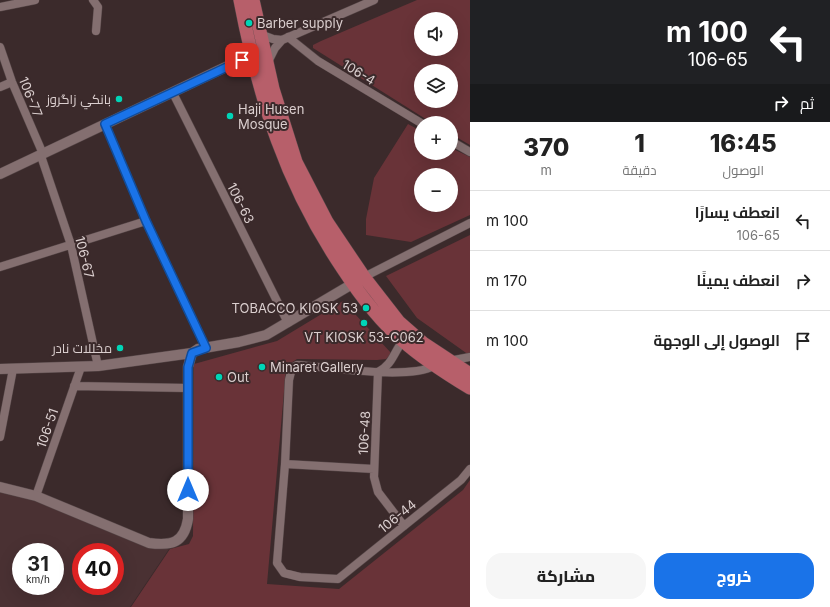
<!DOCTYPE html>
<html lang="ar">
<meta charset="utf-8">
<style>
body{margin:0;font-family:Inter,Cairo,sans-serif;background:#f6f6f6;color:#222;direction:rtl;height:100vh;display:flex;flex-direction:column;font-size:15px;white-space:nowrap}
*{box-sizing:border-box;margin:0}
p{font-size:13px;color:#767676}
.icon{flex:none;width:22px;height:22px;fill:none;stroke:currentColor;stroke-width:2;stroke-linecap:round;stroke-linejoin:round}
.map{position:relative;flex:1;overflow:hidden;direction:ltr}
.panel{display:flex;flex-direction:column;background:#fff;width:360px}
.panel>*{flex:none}
.top-card{background:#202124;color:#fff;overflow:hidden}
.controls{position:absolute;left:414px;top:12px;display:grid;gap:8px}
.controls a{display:grid;place-items:center;width:44px;height:44px;border-radius:50%;background:#fff;box-shadow:0 4px 16px #0002;font-size:20px}
.speed{position:absolute;left:12px;top:543px;display:flex;gap:8px;font-size:20px;font-weight:700;text-align:center}
.speed>*{display:grid;place-content:center;width:52px;height:52px;border-radius:50%;background:#fff;box-shadow:0 4px 16px #0002;line-height:1}
.speed small{font-size:10px;font-weight:400}
.speed .limit{border:6px solid #d22;background:#fff;color:#111}
.pin{position:absolute;display:grid;place-items:center;width:34px;height:34px;color:#fff;margin:-17px;border-radius:8px;box-shadow:0 2px 6px #0006}
.me{position:absolute;width:44px;margin:-22px;rotate:0deg;stroke-linejoin:round;filter:drop-shadow(0 0 3px #0008)}
.turn{display:flex;align-items:center;gap:14px;height:84px;padding:0 16px;font-size:18px}
.turn .icon{width:52px;height:52px;stroke-width:2.5}
.turn b{display:block;font-size:28px;line-height:34px}
.then{display:flex;align-items:center;height:38px;padding:0 16px;background:#0003;gap:8px;font-size:15px}
.eta{display:flex;justify-content:space-evenly;align-items:center;height:68px;text-align:center}
.eta b{font-size:24px;font-weight:800;line-height:28px}
.button{display:flex;gap:8px;margin-top:auto;padding:8px 16px}
.button a{flex:1;height:46px;border-radius:16px;background:#1a73e8;color:#fff;font-size:16px;font-weight:800;line-height:46px;text-align:center}
.button a+a{background:#f6f6f6;color:#222}
ul{padding:0;list-style:none}
li{display:flex;align-items:center;gap:12px;height:60px;padding:0 16px;border-top:1px solid #e0e0e0}
li div{flex:1}
li b{display:block;font-size:15px}
li em{font-style:normal}
main{display:flex;flex:1;min-height:0}
.map>svg:first-child{display:block}
.built{fill:#4a3133;fill-rule:evenodd}
.green{fill:#693338;fill-rule:evenodd}
.lines{fill:none;stroke-linecap:round;stroke-linejoin:round}
.minor-casing{stroke:#564748;stroke-width:9}
.tertiary-casing{stroke:#564748;stroke-width:11}
.primary-casing{stroke:#564748;stroke-width:14}
.minor{stroke:#846f70;stroke-width:8}
.tertiary{stroke:#846f70;stroke-width:10}
.primary{stroke:#b75f6a;stroke-width:13}
.route-casing{stroke:#114b97;stroke-width:10}
.route{stroke:#1a73e8;stroke-width:7}
.poi-dot{fill:#00d5b7;stroke:#3b2a2b;stroke-width:1.5}
.labels{text-anchor:middle;dominant-baseline:central;stroke-width:4;stroke-linejoin:round;paint-order:stroke}
.poi-label{font-size:13px;fill:#dbcfcf;stroke:#3b2a2b;text-anchor:start}
.street-label{font-size:13px;fill:#dbcfcf;stroke:#3b2a2b}
</style>
<main>
<section class="panel">
<div class="top-card">
<div class="turn"><svg class="icon" aria-label="left" viewBox="0 0 24 24"><path d="M17 20v-9H6M10 6l-5 5 5 5"/></svg><div><b>100 m</b>106-65</div></div>
<div class="then">ثم<svg class="icon" aria-label="right" viewBox="0 0 24 24"><path d="M7 20v-9h11M14 6l5 5-5 5"/></svg></div>
</div>
<div class="eta">
<div><b>16:45</b><p>الوصول</p></div>
<div><b>1</b><p>دقيقة</p></div>
<div><b>370</b><p>m</p></div>
</div>
<ul>
<li><svg class="icon" aria-label="left" viewBox="0 0 24 24"><path d="M17 20v-9H6M10 6l-5 5 5 5"/></svg><div><b>انعطف يسارًا</b><p>106-65</p></div><em>100 m</em></li>
<li><svg class="icon" aria-label="right" viewBox="0 0 24 24"><path d="M7 20v-9h11M14 6l5 5-5 5"/></svg><div><b>انعطف يمينًا</b></div><em>170 m</em></li>
<li><svg class="icon" aria-label="arrive" viewBox="0 0 24 24"><path d="M6 21V4h12l-3 4 3 4H6"/></svg><div><b>الوصول إلى الوجهة</b></div><em>100 m</em></li>
</ul>
<div class="button"><a>خروج</a><a>مشاركة</a></div>
</section>
<div class="map">
<svg width="470" height="607" viewBox="0 0 470 607">
<rect width="100%" height="100%" fill="#3b2a2b"/>
<path class="built" d="M0 490 20 493 153 547 169 549 130 607H0ZM21 552H55V586H21ZM81 552H115V586H81Z"/>
<path class="green" d="M417 0H470V145L451 134V123H432L313 48V45L321 41ZM421 19H451V49H421ZM421 71H451V101H421Z
M408 124 421 131V153H451V148L470 157V215L411 242 366 235V219L374 178ZM421 175H451V205H421Z
M470 235V355H469L417 318 386 276Z
M343 301 392 354 386 359 377 360 297 359 291 363 286 369 267 584 339 589 463 490 470 480V607H131L170 549 189 544 193 536 194 364 277 341Z"/>
<g class="lines">
<defs>
<path id="minor" d="M93 0 98 7 96 31
M0 7 35 0
M260 34 273 39 282 40
M288 37 318 61 421 123
M0 47 12 82 43 154
M268 62 275 48 282 40 374 0
M0 87 12 82
M173 93 288 323
M105 124 146 221 206 348
M451 141 470 152
M41 156 71 245 98 366
M0 267 146 221
M364 277 470 223
M403 341C393 353 393 364 378 372L374 477 378 492 404 526
M449 361 470 357
M434 366C407 380 330 367 297 365L292 368 289 380 285 464 277 563 284 573 300 577 338 579 461 480 470 469
M74 386 188 388
M0 437 13 369
M285 464 374 469
M36 496 81 367"/>
<path id="tertiary" d="M0 174 251 55
M0 369 98 366 192 353 198 349 239 342 266 335 359 280
M0 487 36 496 149 543C172 546 184 543 188 519V367L192 353"/>
<path id="primary" d="M240 0C259 99 286 185 343 269 360 295 380 321 403 341 423 359 447 374 470 388
M253 0 273 89 296 162 327 222 364 277 399 322 423 343 470 374"/>
</defs>
<use href="#minor" class="minor-casing"/>
<use href="#tertiary" class="tertiary-casing"/>
<use href="#primary" class="primary-casing"/>
<use href="#minor" class="minor"/>
<use href="#tertiary" class="tertiary"/>
<use href="#primary" class="primary"/>
</g>
<g class="lines">
<defs>
<path id="route" d="M188 490V367L192 353 206 348 146 221 105 124 242 60"/>
</defs>
<use href="#route" class="route-casing"/>
<use href="#route" class="route"/>
</g>
<g class="poi-dot">
<circle cx="249" cy="23" r="4"/>
<circle cx="119" cy="99" r="4"/>
<circle cx="230" cy="116" r="4"/>
<circle cx="366" cy="308" r="4"/>
<circle cx="364" cy="323" r="4"/>
<circle cx="120" cy="348" r="4"/>
<circle cx="262" cy="367" r="4"/>
<circle cx="219" cy="377" r="4"/>
</g>
<g class="labels">
<g class="poi-label">
<text x="257" y="23">Barber supply</text>
<text x="111" y="99" text-anchor="end">بانكي زاگروز</text>
<text x="238" y="109">Haji Husen<tspan x="238" dy="15">Mosque</tspan></text>
<text x="358" y="308" text-anchor="end">TOBACCO KIOSK 53</text>
<text x="364" y="337" text-anchor="middle">VT KIOSK 53-C062</text>
<text x="112" y="348" text-anchor="end">مخللات نادر</text>
<text x="270" y="367">Minaret Gallery</text>
<text x="227" y="377">Out</text>
</g>
<g class="street-label">
<text transform="translate(359 72) rotate(31)">106-4</text>
<text transform="translate(31 97) rotate(68)">106-77</text>
<text transform="translate(241 203) rotate(63)">106-63</text>
<text transform="translate(85 257) rotate(76)">106-67</text>
<text transform="translate(47 428) rotate(-71)">106-51</text>
<text transform="translate(364 433) rotate(-87)">106-48</text>
<text transform="translate(397 516) rotate(-39)">106-44</text>
</g>
</g>
</svg>
<div class="controls">
<a><svg class="icon" aria-label="sound" viewBox="0 0 24 24"><path d="M4 9h4l5-4v14l-5-4H4zM17 9q2 3 0 6"/></svg></a>
<a><svg class="icon" aria-label="layers" viewBox="0 0 24 24"><path d="M12 4l9 5-9 5-9-5zM3 14l9 5 9-5"/></svg></a>
<a>+</a>
<a>−</a>
</div>
<div class="speed"><div>31<small>km/h</small></div><div class="limit">40</div></div>
<div class="pin" style="left:242px;top:60px;background:#d93025"><svg class="icon" aria-label="arrive" viewBox="0 0 24 24"><path d="M6 21V4h12l-3 4 3 4H6"/></svg></div>
<svg class="me" style="left:188px;top:490px" viewBox="-20 -20 40 40"><circle r="19" fill="#fff"/><path d="M0-13L10 11 0 6-10 11z" fill="#1a73e8"/></svg>
</div>
</main>
